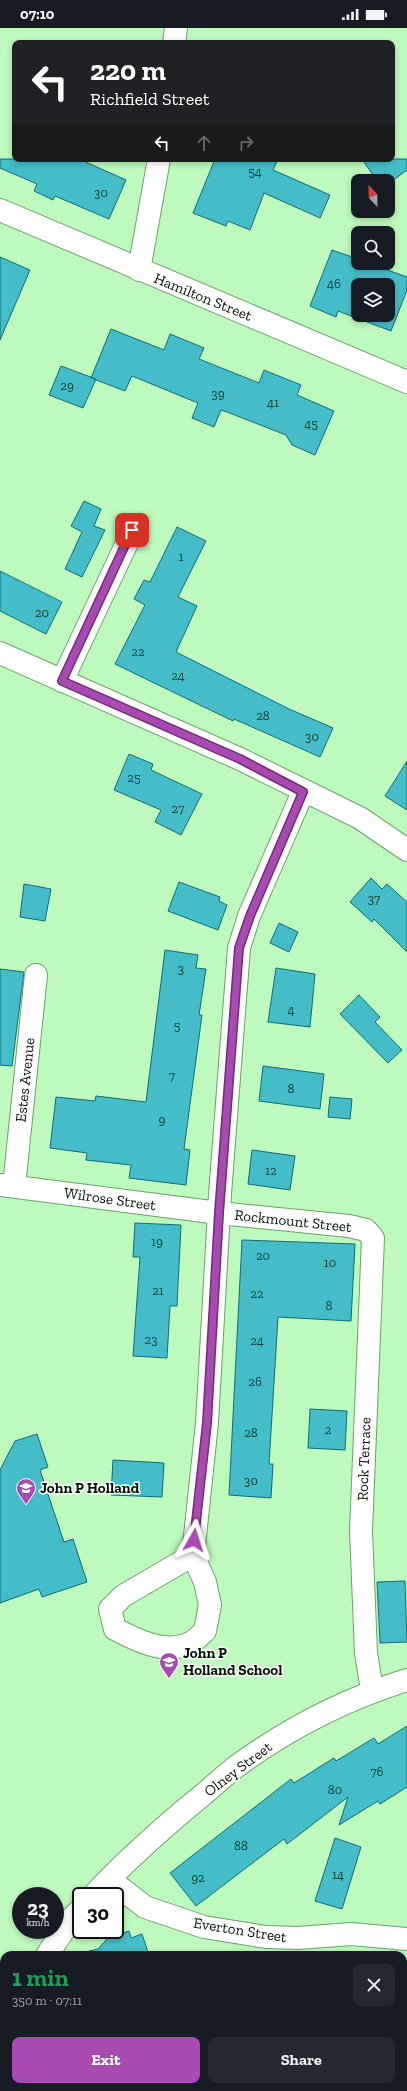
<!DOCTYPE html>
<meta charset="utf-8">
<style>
body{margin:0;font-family:"Zilla Slab",serif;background:#242831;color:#f1f3f6;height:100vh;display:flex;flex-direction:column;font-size:15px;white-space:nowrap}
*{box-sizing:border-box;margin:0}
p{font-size:13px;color:#9ea1a6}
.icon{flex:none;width:22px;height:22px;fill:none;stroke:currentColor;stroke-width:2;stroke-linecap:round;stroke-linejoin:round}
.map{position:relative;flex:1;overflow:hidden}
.drawer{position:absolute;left:0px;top:1923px;width:407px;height:140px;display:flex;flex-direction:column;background:#171b24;border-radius:12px 12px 0 0;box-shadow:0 2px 6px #0003}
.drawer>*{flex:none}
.hud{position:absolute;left:12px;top:12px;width:383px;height:122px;border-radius:8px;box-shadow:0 2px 6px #0003;background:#202124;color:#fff;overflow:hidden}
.needle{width:26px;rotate:338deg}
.fabs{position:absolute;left:351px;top:146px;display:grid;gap:8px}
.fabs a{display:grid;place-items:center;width:44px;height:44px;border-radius:8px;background:#171b24;box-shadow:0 2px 6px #0003;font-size:20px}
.speed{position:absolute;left:12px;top:1859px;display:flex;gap:8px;font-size:20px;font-weight:700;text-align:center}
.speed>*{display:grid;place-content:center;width:52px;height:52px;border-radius:50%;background:#171b24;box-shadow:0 2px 6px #0003;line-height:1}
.speed small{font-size:10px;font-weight:400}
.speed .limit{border:2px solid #111;border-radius:6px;background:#fff;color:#111}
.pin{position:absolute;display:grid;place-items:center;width:34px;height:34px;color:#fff;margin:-17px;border-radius:8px;box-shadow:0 2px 6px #0006}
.me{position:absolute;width:44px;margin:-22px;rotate:6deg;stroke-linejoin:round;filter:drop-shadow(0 0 3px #0008)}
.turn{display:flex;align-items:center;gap:14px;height:84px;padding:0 12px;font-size:18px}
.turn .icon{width:52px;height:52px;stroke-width:2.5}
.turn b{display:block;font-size:28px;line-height:34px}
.lanes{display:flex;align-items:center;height:38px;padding:0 12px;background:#0003;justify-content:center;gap:20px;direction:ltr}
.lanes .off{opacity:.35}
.round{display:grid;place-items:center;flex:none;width:42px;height:42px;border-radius:8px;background:#242831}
.summary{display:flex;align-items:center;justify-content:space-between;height:68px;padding:0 12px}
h1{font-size:24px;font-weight:700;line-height:30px;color:#1e9e55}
.cta{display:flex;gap:8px;margin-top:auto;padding:8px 12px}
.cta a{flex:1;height:46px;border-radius:8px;background:#a949b2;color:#fff;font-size:16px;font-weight:700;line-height:46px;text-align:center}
.cta a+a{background:#242831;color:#f1f3f6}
.status{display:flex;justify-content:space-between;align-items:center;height:28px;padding:0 20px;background:#171b24;direction:ltr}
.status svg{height:11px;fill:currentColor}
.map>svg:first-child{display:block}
.building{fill:#45bdc8;stroke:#106d75;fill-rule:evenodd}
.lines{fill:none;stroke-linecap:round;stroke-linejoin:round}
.minor-casing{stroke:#6ba26a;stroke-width:24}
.minor{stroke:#fff;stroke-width:22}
.route-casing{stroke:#6e2f74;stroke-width:10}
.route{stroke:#a949b2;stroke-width:7}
.labels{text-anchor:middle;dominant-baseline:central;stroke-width:3;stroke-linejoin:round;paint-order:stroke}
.number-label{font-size:13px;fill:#134034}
.street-label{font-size:15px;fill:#021603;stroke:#fff}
.poi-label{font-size:15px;font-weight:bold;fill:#021603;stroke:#fff;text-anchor:start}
</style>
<div class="status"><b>07:10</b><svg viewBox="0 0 49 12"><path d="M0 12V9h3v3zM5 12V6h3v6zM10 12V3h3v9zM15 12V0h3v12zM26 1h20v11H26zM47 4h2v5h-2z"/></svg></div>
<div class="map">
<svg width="407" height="2063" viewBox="0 0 407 2063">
<rect width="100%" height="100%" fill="#bef9bd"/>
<path class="building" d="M0 131H79L126 152 109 191 55 168 53 172 34 163 37 156 0 140Z
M215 131H278L273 142 330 167 320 190 264 165 250 202 228 193 226 198 193 185Z
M362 131H407V142L392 153H377Z
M332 222 358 231V235H368L407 249V262L391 303 338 283 336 289 310 278ZM358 257H388V287H358Z
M0 229 30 242 0 312Z
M111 301 164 322 170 306 204 320 199 331 259 355 264 342 301 357 297 367 334 383 315 427 292 417 286 407 227 384 221 382 214 399 192 390 198 375 132 348 125 363 91 350Z
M61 338 96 351 83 380 49 367Z
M84 473 101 481 94 498 105 502 82 549 65 541 82 504 71 498Z
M177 499 206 513 178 569 197 578 176 624 289 681 333 700 320 729 234 691 233 693 115 636 145 577 134 571 144 552 150 554Z
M0 543 62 574 46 606 0 583Z
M129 726 153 736 151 742 202 766 181 807 155 794 161 782 114 762Z
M407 733V782L385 768Z
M371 850 382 861 387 856 407 874V924L374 891 372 894 350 874Z
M179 854 220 869 219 873 227 877 218 902 168 883Z
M24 856 51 861 45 893 20 889Z
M279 895 298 904 289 924 270 915Z
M165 922 198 927 196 940 206 941 199 987H202L184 1121 190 1122 186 1157 129 1150 131 1137 86 1132 87 1125 50 1120 56 1069 95 1073 96 1068 146 1074Z
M276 940 315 946 310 999 268 994Z
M0 941 24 944 12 1038 0 1037Z
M359 967 380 989 375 994 402 1022 388 1035 340 986Z
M263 1038 324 1046 320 1081 259 1073Z
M330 1069 352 1071 350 1091 328 1089Z
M252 1122 295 1128 290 1162 248 1156Z
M135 1195 181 1197 177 1278H170L167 1330 133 1328 140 1229H133Z
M242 1212 355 1216 351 1293 278 1289 269 1436H273L271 1470 229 1467Z
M310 1381 347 1383 345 1422 308 1420Z
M37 1406 48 1439 40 1442 64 1514 73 1511 87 1554 42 1569 39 1561 0 1575V1442L15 1413Z
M113 1432 164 1435 162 1469 111 1467Z
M405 1553 407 1614 380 1615 377 1554Z
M407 1698V1759L380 1776 378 1773 339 1797 348 1769 287 1816 284 1811 196 1878 170 1845 291 1751 294 1755 334 1730 336 1733 374 1710 378 1716Z
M335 1810 361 1819 342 1881 315 1873Z
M129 1903 131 1910 142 1906 149 1927H90L89 1923 98 1921 108 1910Z"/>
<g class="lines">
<defs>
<path id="minor" d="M174 15 176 0
M0 182 407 354
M139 242 159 131
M0 625 240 731 360 790 407 822
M62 653 133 502
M0 1157 219 1185 349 1198 366 1202 373 1210 361 1503 366 1625 372 1662
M14 1158 36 947
M193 1527 123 1568 110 1581 115 1601C136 1612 165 1627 190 1615 195 1613 200 1607 205 1603L210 1577 205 1554 193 1527 207 1395 220 1166 239 920 249 888 303 764
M109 1851 145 1879 204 1899 266 1909 298 1910 351 1906 407 1911
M93 1868C122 1836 155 1807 188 1779 205 1766 220 1751 237 1738 289 1700 346 1671 407 1652
M47 1927 72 1890 81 1881
M0 2010 4 2001"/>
</defs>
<use href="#minor" class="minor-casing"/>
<use href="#minor" class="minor"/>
</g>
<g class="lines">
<defs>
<path id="route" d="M132 502 62 653 240 731 303 764 250 888 239 920 219 1185 207 1395 194 1512"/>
</defs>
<use href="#route" class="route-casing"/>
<use href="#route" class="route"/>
</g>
<defs>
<symbol id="school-pin" viewBox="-11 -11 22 30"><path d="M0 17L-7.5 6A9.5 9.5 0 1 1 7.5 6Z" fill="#a949b2" stroke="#fff"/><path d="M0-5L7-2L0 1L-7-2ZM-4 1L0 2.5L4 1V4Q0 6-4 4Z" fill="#fff"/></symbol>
</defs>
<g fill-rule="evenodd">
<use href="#school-pin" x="15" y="1449" width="22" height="30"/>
<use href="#school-pin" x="158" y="1623" width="22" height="30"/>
</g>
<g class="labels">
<g class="number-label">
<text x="255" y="143">54</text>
<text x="101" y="164">30</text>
<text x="334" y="255">46</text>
<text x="67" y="357">29</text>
<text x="218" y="365">39</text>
<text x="273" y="374">41</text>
<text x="311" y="395">45</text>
<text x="181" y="528">1</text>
<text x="42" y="584">20</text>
<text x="138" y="623">22</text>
<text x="178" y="647">24</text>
<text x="263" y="687">28</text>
<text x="312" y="708">30</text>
<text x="134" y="749">25</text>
<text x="178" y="780">27</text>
<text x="374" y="870">37</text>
<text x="181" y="940">3</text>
<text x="291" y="981">4</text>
<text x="177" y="997">5</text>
<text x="172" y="1047">7</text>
<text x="291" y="1060">8</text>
<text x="162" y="1091">9</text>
<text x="271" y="1142">12</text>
<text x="157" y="1213">19</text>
<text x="263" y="1227">20</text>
<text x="330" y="1234">10</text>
<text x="158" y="1262">21</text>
<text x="257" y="1265">22</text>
<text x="329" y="1277">8</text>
<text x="151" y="1311">23</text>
<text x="257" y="1312">24</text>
<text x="255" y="1353">26</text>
<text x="328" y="1401">2</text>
<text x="251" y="1404">28</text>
<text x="251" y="1452">30</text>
<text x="377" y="1743">76</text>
<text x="335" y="1761">80</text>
<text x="241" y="1817">88</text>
<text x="338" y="1846">14</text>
<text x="198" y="1849">92</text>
</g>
<g class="street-label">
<text transform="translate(203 269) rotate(22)">Hamilton Street</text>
<text transform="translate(25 1052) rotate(-84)">Estes Avenue</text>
<text transform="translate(110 1171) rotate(8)">Wilrose Street</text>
<text transform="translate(293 1193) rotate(6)">Rockmount Street</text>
<text transform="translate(364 1431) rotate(-88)">Rock Terrace</text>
<text transform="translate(238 1741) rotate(-37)">Olney Street</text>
<text transform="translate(240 1902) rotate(9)">Everton Street</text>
</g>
<g class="poi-label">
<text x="40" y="1460">John P Holland</text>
<text x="183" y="1625">John P<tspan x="183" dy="17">Holland School</tspan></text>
</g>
</g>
</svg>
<div class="fabs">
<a><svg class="needle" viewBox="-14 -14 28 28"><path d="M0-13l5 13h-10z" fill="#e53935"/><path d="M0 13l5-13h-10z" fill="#9ea1a6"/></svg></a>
<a><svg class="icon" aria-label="search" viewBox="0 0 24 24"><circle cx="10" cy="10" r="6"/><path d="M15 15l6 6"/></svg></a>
<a><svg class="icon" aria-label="layers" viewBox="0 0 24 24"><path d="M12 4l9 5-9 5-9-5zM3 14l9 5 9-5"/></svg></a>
</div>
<div class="speed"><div>23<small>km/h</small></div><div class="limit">30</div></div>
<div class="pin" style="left:132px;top:502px;background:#d93025"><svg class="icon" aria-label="arrive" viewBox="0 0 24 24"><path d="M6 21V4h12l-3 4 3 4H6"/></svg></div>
<svg class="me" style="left:194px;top:1512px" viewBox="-20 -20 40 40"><path d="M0-17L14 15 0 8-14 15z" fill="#a949b2" stroke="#fff" stroke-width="4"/></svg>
<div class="hud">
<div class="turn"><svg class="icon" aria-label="left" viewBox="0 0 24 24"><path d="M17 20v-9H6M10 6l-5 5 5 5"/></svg><div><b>220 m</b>Richfield Street</div></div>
<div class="lanes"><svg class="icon" aria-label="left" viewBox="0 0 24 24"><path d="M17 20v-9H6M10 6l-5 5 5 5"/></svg><svg class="icon off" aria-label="ahead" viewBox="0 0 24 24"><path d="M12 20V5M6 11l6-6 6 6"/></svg><svg class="icon off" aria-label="right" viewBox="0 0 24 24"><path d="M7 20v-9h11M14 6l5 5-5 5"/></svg></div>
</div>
<section class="drawer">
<div class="summary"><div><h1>1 min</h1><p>350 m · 07:11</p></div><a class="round"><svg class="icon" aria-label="close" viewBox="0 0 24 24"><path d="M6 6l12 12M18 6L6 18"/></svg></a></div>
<div class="cta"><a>Exit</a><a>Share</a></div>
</section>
</div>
